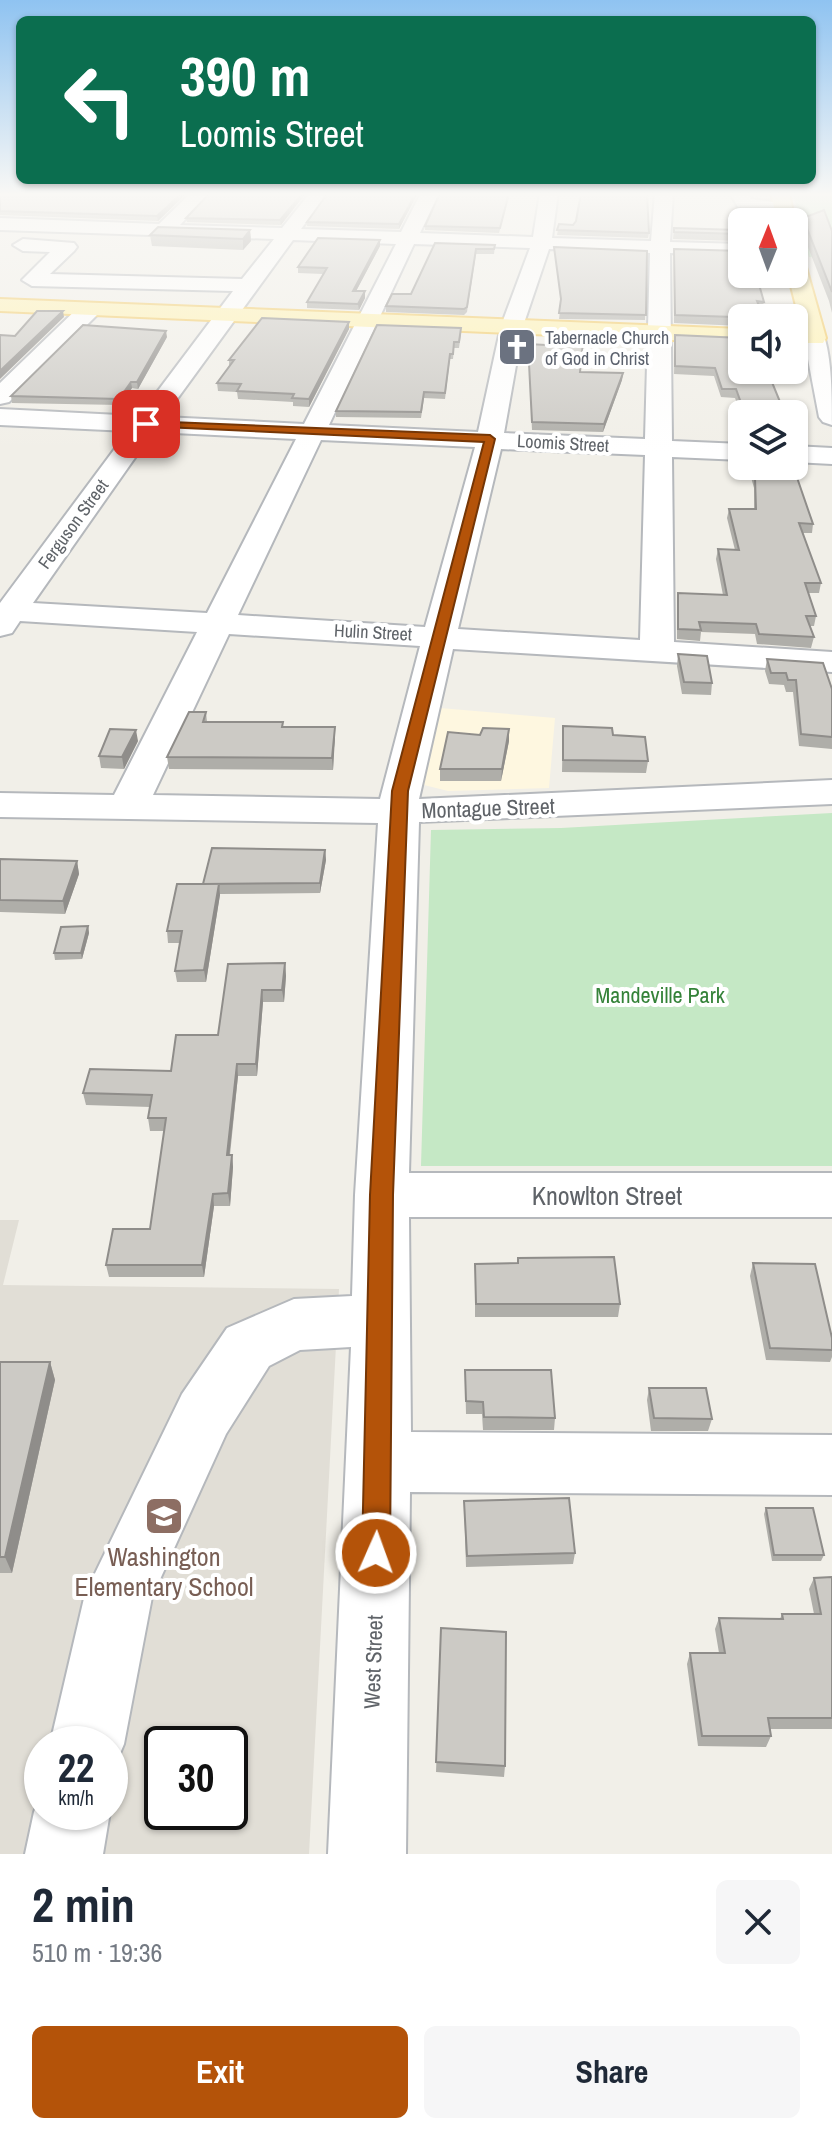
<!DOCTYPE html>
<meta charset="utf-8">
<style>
body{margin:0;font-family:"Archivo Narrow",sans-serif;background:#f6f6f7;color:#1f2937;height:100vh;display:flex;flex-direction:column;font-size:30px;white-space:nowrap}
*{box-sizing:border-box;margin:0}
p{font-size:26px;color:#747a83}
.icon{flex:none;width:44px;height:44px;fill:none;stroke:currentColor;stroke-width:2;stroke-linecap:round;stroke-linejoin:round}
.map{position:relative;height:1854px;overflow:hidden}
.details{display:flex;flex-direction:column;background:#fff;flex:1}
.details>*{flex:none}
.banner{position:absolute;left:16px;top:16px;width:800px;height:168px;border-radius:12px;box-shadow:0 2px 6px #0004;background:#0b6e4f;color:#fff;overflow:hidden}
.needle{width:52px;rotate:1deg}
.fabs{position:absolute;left:728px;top:208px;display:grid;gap:16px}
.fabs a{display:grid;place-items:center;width:80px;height:80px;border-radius:12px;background:#fff;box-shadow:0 2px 6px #0004;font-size:40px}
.speed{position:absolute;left:24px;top:1726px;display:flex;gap:16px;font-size:40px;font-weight:700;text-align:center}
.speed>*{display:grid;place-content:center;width:104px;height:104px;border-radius:50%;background:#fff;box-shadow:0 2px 6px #0004;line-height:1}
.speed small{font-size:20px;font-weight:400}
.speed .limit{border:4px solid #111;border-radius:12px;background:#fff;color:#111}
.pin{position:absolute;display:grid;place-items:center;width:68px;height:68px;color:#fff;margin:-34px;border-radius:16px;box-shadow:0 4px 12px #0006}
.me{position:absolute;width:88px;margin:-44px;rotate:2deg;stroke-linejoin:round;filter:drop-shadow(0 0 6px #0008)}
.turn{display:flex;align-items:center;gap:28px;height:168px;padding:0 32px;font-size:36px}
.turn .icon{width:104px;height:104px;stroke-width:2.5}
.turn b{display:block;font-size:56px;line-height:68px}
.round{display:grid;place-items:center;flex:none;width:84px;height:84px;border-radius:12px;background:#f6f6f7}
.head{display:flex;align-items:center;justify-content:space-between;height:136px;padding:0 32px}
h1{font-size:48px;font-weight:800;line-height:60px}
.button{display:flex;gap:16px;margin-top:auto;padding:16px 32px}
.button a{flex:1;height:92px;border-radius:12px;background:#b45309;color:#fff;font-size:32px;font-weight:800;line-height:92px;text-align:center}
.button a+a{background:#f6f6f7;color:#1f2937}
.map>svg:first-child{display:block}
.commercial{fill:#fef7e0}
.education{fill:#e1ded6;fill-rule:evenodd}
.green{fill:#c5e8c5}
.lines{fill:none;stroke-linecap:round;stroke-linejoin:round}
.minor-casing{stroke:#b5b8bc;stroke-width:4}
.major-casing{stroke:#f2c960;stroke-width:4}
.minor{fill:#fff;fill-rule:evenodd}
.major{fill:#fff2af;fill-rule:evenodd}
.wall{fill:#afaea9}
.shaded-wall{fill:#8f8d8a}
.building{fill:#cccac5;stroke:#8f8d8a;stroke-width:2}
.route{fill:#b45309;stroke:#753606;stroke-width:2}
.labels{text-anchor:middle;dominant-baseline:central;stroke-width:8;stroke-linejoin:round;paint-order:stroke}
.far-worship-label{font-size:18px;fill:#5b616d;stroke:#fff;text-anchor:start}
.far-street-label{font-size:18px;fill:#5f6368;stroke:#fff}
.street-label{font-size:22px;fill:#5f6368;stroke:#fff}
.park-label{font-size:22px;fill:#348238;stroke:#fff}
.near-street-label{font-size:26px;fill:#5f6368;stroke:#fff}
.near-education-label{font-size:26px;fill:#785e54;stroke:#fff}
</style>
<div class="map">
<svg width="832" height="1854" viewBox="0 0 832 1854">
<rect width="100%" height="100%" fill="#f1efe8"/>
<path class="commercial" d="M440 708 555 718 549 788 448 791 424 785 421 779Z"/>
<path class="education" d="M0 1220H19L3 1285 339 1289 309 1854H0ZM42 1744H110V1812H42ZM162 1744H230V1812H162Z"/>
<path class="green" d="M793 193H832V258L809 257Z
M832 813V1166H421L431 830 561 828Z"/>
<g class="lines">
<defs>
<path id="minor" d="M191 193H210L180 225 282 228 310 193H328L301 229 401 232 421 193H439L420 233 533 237 540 193H558L552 238 651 241 655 193H673L670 242 742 244V256L670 253 672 441 742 444V460L672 457 674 642 832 652V672L453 649 419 799 832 780V804L419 822 409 1173H832V1217H409L411 1432 832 1435V1495L410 1492 406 1854H328L351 1347 300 1350 269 1366 226 1434 152 1597 124 1744 113 1770 110 1771V1744H50L85 1594 182 1394 227 1328 294 1299 352 1296 355 1195 378 823 0 817V793L114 795 197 632 20 621 12 633 0 636V603L128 431 0 425V409L139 416 233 291 32 286 22 280 50 252 23 251 13 245 23 239 74 243 77 247 74 251 50 274 242 279 274 239 0 230V218L159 224ZM293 240 396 244 304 424 164 417ZM414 244 530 248 501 326 478 432 329 425ZM549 249 650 253 645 439 504 433 523 326ZM153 432 296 439 207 613 33 603ZM321 440 475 447 425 627 238 615ZM501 449 645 455 640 640 458 629ZM229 634 420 646 380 799 153 795Z
M730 193H748L751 199 783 203 792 208 783 213 744 208 738 207Z
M90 303 98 304 101 309 98 314 9 402 0 404V383L82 304Z
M815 331 823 333C832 358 832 397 832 425L823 422 819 417 804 338 807 333Z
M794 446 832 448V464L794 462Z
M42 1792V1812H110L103 1854H25L34 1812Z"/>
<path id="major" d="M771 193H789L795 222 794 224 777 222Z
M794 254 804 260 826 338 823 343H807L804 338 788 274H794Z
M0 299 742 329V343L0 311Z"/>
</defs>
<use href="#minor" class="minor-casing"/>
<use href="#major" class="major-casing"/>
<use href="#minor" class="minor"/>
<use href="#major" class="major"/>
</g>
<path class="wall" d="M0 193H187L158 221 0 215Z
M306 193 281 225 187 222 186 218Z
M328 193H418L399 229 307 226V222Z
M509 197 499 233 425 230V226Z
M803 218 832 231V313L829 301 801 229Z
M559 224 649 233 648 238 557 235Z
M674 228 739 234 738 241 673 239Z
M250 230 251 241 243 250 152 246 150 235Z
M380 240V246L356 291H365V298L359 310 307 308V302L323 274 298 273V267Z
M435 243 495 245 494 254H476L467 312 464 315 386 312V306L411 294Z
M554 247 647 251 645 320 559 319 561 303Z
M674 249 764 302 762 309 742 318V326L674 323Z
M349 322V329L309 407 293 406V402L238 399 237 392 218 391 217 383 229 366V360Z
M461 334 459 348H454L453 359H450L445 399 424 398 421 418 336 417V411Z
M675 335 742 370H779L778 378H770L785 414H742V418L735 398 721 397 714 376 674 374Z
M167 337 138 389 132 388 120 405 12 403 11 396Z
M528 344 546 345 580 372 623 373 622 380 603 432 532 430Z
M749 466H793L813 524 812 533H802L821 583 819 593H808L816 616 814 626H810L814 637 811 648 757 644 755 634 701 632 700 641 677 639V603L678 593 723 595 716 559 718 549 735 550 727 518 729 509H754V488L749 470Z
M678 654 712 683 711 695 682 694 677 666Z
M767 659 832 689V749L799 746 793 692H786L784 685 769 684 765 671Z
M206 712 207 722 283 727H335L333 770 169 769 167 757Z
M563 726 648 761 646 773 562 772Z
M509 729V741L501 781H440V769L480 735Z
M138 741 124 769 101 768 99 756Z
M325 850 326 860 320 893 220 894 206 982H177L175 971 180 943H168L167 931 203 884Z
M0 859 77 861 79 874 65 914 0 912Z
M88 926 89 933 82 959 55 960 54 953Z
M285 963 286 976 284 1002H263L257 1076H238L230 1155H232L233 1167 230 1206H214L204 1277H109L106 1265 150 1229 164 1131H150L148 1118 150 1107 86 1105 83 1093 171 1071 218 1035Z
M518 1258 620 1304 618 1317H475V1264L518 1263Z
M753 1263 832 1338V1357L830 1362 766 1360 750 1276Z
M0 1362H50L55 1380 12 1573H0Z
M465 1370 555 1418 554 1430H483L482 1414H466Z
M649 1388 712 1419 708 1431H651L647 1400Z
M464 1501 575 1553 573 1564 466 1567Z
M766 1508 824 1555 821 1561H772L764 1514Z
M832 1577V1729H770L771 1736 766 1747 698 1746 687 1664 690 1653H719L715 1629 719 1618 780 1619 782 1614H814L809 1589 814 1578Z
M441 1628 505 1766 504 1777 436 1772Z"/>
<path class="shaded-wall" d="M182 193H187L158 221 157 216Z
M303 193H306L281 225 280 220Z
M416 193H418L399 229V224Z
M250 230 251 241 243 250V239Z
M380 240V246L353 297V291Z
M365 291V298L359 310 358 304Z
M63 311 64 317 0 379V371Z
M349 322V329L309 407V399Z
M166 331 167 337 138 389 137 382Z
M623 373 622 380 603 432 604 424Z
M131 382 132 388 120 405 119 399Z
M335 727V738L333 770 332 758Z
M509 729V741L501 781 502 769Z
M136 730 138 741 124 769 122 757Z
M325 850 326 860 320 893V883Z
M77 861 79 874 65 914 63 901Z
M219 884 220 895 206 982 204 970Z
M88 926 89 933 82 959 81 953Z
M285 963 286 976 284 1002 282 990Z
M262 990 263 1002 257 1076 256 1064Z
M237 1064 238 1076 228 1167 227 1155Z
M232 1155 233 1167 230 1206 228 1193Z
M213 1194 214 1206 204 1277 202 1265Z
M50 1362 55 1380 12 1573 5 1557Z"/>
<path class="building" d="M0 193H182L157 216 0 211Z
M210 193H303L280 220 186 218Z
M328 193H416L399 224 307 222Z
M440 193H509L500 228 425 226Z
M581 193H647L649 233 557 230 559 224 573 225 576 221Z
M824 210 832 231V292L803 218Z
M158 227 250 230 243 239 150 235Z
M674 228 738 230 739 234 674 232Z
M318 238 380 240 353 291H365L358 304 307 302 327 268 298 267Z
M435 243 495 245 494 249H476L467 307 464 309 386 306 392 294H411Z
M554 247 647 251 646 315 559 313 561 299Z
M674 249 742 251V274H756L764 302 757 301 764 318 675 315Z
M37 311H63L0 371V335L15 336Z
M262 318 349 322 309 399 292 398 294 394 237 391 241 384 217 383 234 360H229Z
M83 325 166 331 137 382H131L119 399 11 396Z
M377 325 461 328 459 342H454L453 354H450L445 393 424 392 421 412 336 411Z
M548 332H584L580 372 623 373 604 424 532 422 528 344 546 345Z
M675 335 742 338V370H767L785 414H745L736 389H722L715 368 675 366Z
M752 466H793L813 524 799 523 821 583H805L816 616H806L814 637 759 634 756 624 699 622 701 630 678 629V593L727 595 718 549 739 550 729 509H756L755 478Z
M678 654 707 656 712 683 684 682Z
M767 659 823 663 832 689V737L801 734 796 680H788L786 673H771Z
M189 712H206L203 722H283L282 727H335L332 758 167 757Z
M563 726 612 728 613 735 645 737 648 761 563 760Z
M483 728 509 729 502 769H440L448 732 480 735Z
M110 729 136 730 122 757 99 756Z
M212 848 325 850 320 883 203 884Z
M0 859 77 861 63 901 0 900Z
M177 884H219L204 970 175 971 182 931H167Z
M88 926 81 953H54L61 927Z
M285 963 282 990H262L256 1064H237L227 1155H232L228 1193 213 1194 202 1265H106L113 1229H150L166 1118H148L152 1095 83 1093 90 1069 171 1071 176 1035H218L228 964Z
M614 1257 620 1304H476L475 1264 518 1263V1258Z
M753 1263 815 1264 832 1338V1350L770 1348Z
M0 1362H50L5 1557H0Z
M465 1370H551L555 1418 484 1417 483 1402 466 1401Z
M649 1388H706L712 1419 654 1418Z
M569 1498 575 1553 467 1556 464 1501Z
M766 1508H813L824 1555H774Z
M832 1577V1718H768L771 1736H702L690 1653H725L719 1618 783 1619 782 1614H821L814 1578Z
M441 1628 506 1632 505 1766 436 1762Z"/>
<linearGradient id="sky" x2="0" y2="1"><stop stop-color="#8fc3f1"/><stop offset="0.43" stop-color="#f9f8f5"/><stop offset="1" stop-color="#f9f8f5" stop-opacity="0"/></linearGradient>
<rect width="832" height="452" fill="url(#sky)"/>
<path class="route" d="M146 421 490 435 495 439 408 791 393 1195 390 1553 386 1563 376 1567 366 1563 362 1553 370 1195 392 791 484 442 142 426 141 424Z"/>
<defs>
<symbol id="church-square" viewBox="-11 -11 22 22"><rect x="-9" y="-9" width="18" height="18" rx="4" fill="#6b7280" stroke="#fff"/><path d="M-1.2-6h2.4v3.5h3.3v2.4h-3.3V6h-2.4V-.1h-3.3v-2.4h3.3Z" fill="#fff"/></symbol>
<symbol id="school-square" viewBox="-11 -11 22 22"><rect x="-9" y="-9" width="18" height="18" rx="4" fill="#8d6e63" stroke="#fff"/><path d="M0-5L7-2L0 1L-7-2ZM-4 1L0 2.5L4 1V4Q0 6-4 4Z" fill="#fff"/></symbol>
</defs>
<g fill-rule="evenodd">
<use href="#church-square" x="495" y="325" width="44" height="44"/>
<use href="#school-square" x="142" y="1494" width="44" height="44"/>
</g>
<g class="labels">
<g class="far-worship-label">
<text x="545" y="337">Tabernacle Church<tspan x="545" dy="21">of God in Christ</tspan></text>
</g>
<g class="far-street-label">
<text transform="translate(563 443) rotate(3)">Loomis Street</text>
<text transform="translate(73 524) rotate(-54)">Ferguson Street</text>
<text transform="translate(373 632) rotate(3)">Hulin Street</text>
</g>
<g class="street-label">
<text transform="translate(488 808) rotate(-2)">Montague Street</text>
<text transform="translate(373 1662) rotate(-88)">West Street</text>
</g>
<g class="park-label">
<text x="660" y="995">Mandeville Park</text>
</g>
<g class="near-street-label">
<text x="607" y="1195">Knowlton Street</text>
</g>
<g class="near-education-label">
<text x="164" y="1556">Washington<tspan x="164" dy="30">Elementary School</tspan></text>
</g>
</g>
</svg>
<div class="fabs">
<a><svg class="needle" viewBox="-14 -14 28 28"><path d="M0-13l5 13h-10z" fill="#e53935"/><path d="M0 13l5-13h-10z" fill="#747a83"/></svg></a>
<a><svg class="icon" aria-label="sound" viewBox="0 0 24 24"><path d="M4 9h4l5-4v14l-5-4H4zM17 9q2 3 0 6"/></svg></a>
<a><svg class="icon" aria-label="layers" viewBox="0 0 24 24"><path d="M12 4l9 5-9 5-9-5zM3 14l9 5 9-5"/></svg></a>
</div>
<div class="speed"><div>22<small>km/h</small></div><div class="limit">30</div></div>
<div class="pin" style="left:146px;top:424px;background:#d93025"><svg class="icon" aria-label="arrive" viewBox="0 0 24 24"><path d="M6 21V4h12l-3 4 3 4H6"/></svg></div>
<svg class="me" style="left:376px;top:1553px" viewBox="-20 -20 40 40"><circle r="17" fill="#b45309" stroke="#fff" stroke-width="3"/><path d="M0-11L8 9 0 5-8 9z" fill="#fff"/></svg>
<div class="banner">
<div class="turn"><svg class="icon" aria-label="left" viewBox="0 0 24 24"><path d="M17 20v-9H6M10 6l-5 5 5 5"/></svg><div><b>390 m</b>Loomis Street</div></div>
</div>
</div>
<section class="details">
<div class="head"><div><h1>2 min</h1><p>510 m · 19:36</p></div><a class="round"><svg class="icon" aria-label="close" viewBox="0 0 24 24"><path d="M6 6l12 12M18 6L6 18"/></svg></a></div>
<div class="button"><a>Exit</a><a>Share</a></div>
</section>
